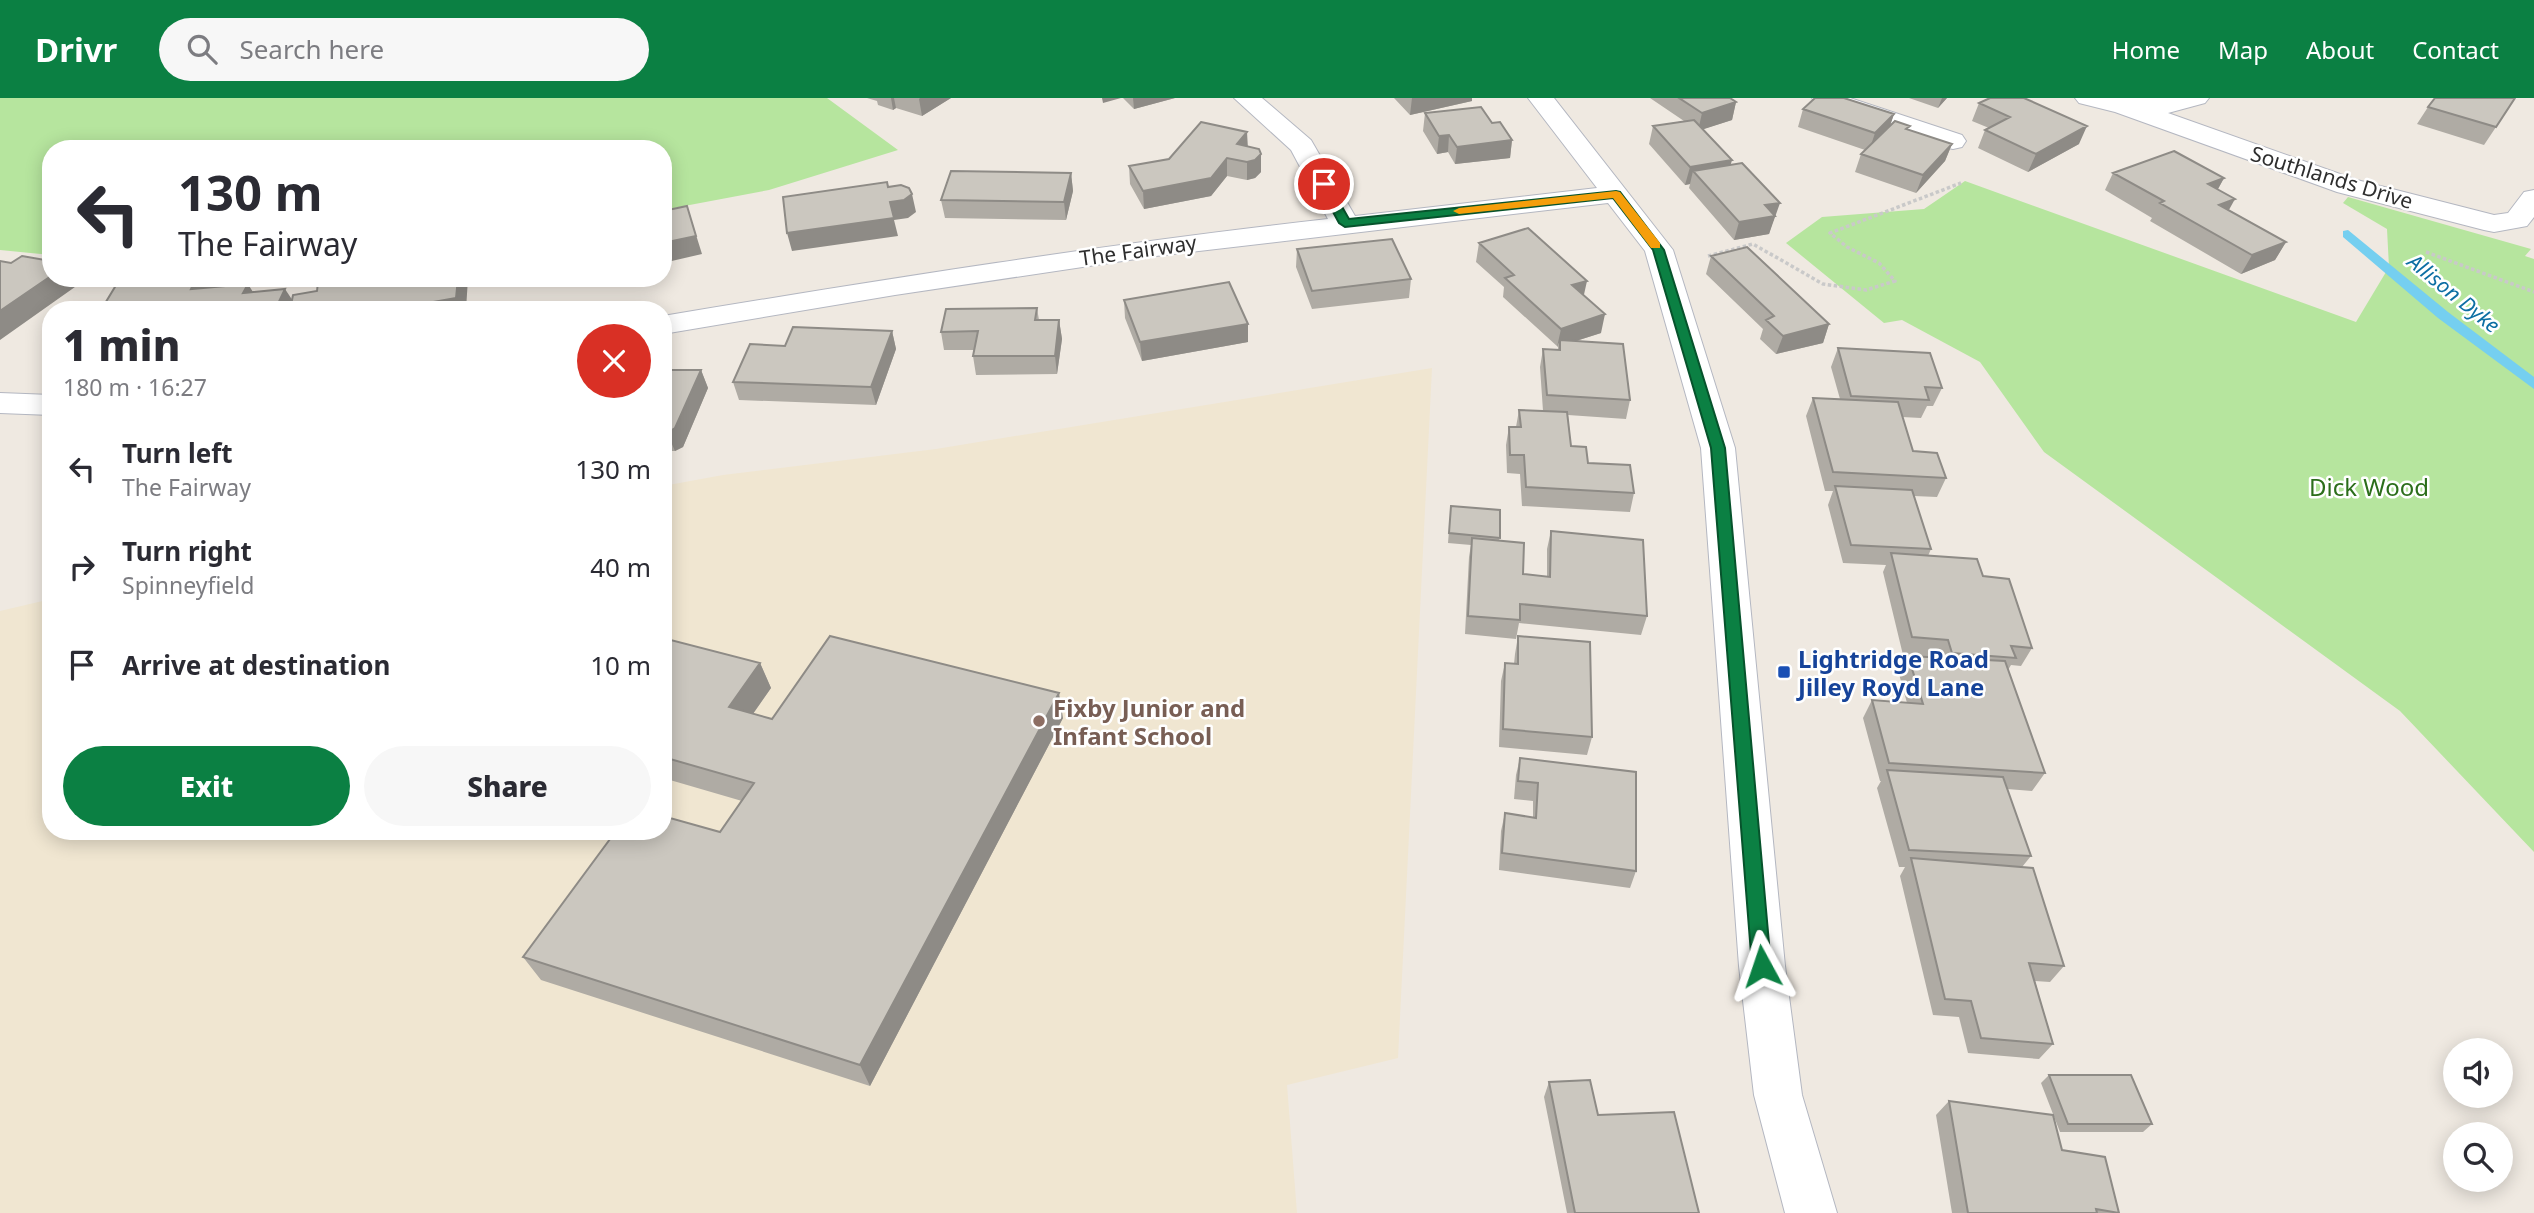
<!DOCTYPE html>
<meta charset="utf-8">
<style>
body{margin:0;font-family:"Noto Sans",sans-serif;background:#f7f7f7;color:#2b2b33;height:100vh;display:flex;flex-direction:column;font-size:26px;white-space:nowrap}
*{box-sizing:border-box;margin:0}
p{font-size:23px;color:#7c7c81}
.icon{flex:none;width:38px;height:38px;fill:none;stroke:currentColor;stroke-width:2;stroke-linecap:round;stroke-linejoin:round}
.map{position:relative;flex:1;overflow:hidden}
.details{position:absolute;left:42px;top:203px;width:630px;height:539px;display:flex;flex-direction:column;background:#fff;border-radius:28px;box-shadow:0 4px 18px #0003}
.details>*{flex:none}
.top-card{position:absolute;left:42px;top:42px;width:630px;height:147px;border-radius:28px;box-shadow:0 4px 18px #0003;background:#fff;color:#2b2b33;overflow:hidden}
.controls{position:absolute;left:2443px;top:940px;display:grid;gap:14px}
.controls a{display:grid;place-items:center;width:70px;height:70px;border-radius:50%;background:#fff;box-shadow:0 4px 18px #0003;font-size:35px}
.pin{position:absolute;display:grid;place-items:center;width:60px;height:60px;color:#fff;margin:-30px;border:4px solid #fff;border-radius:50%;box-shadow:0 2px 7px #0007}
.me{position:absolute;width:77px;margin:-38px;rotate:355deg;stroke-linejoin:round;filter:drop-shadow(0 0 5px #0008)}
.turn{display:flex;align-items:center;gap:24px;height:147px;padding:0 21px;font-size:32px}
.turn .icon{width:91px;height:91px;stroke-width:2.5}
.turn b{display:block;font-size:49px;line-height:60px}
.round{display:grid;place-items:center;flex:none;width:74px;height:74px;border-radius:37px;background:#f7f7f7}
.headline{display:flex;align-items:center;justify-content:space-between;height:119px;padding:0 21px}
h1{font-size:42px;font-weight:800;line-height:52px}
.action{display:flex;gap:14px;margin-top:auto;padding:14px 21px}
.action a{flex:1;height:80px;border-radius:42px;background:#0b8043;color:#fff;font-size:28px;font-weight:800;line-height:80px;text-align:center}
.action a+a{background:#f7f7f7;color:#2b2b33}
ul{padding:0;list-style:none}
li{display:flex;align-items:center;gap:21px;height:98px;padding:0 21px}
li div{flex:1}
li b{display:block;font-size:26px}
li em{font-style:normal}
header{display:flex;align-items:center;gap:42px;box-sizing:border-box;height:98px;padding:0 35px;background:#0b8043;color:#fff}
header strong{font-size:33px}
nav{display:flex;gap:38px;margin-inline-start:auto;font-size:24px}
.search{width:490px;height:63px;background:#f7f7f7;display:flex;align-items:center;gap:18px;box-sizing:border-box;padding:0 24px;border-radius:38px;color:#7c7c81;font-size:26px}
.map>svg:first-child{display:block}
.education{fill:#f0e6d1}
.green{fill:#b6e59e}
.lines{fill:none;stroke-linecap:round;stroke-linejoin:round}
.stream{fill:#75cff0;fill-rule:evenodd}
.minor-casing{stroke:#b4b7c1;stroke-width:2}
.path{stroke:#c9c9c9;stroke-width:3.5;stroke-dasharray:3.5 2.5;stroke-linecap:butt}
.minor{fill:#fff;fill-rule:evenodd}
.wall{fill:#afaba4}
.shaded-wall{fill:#8e8b86}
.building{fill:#cbc7bf;stroke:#8e8b86;stroke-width:2}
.route{fill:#0b8043;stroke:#07532c;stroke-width:2}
.slow{fill:#f59e0b}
.transit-dot{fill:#1a4fb4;stroke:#fff;stroke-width:2.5}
.education-dot{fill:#8d6e63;stroke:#fff;stroke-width:2.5}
.labels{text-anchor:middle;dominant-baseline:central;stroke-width:5;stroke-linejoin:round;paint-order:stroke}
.far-street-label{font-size:21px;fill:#2e2e2e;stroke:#fff}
.far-water-label{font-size:21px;font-style:italic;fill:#0d6fa3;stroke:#fff}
.park-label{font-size:24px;fill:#2c6e1b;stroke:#fff}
.transit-label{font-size:24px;font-weight:bold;fill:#164399;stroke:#fff;text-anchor:start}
.education-label{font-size:24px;font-weight:bold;fill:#785e54;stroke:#fff;text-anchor:start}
</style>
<header>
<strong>Drivr</strong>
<div class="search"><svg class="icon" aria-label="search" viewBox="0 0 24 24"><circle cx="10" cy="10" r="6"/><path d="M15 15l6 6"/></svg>Search here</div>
<nav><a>Home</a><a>Map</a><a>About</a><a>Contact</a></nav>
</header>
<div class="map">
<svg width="2534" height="1115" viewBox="0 0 2534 1115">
<rect width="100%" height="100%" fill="#efe9e1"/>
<path class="education" d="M1432 270 1398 960 1287 987 1297 1115H0V513L51 501V733H663V388L723 377 936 351Z"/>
<path class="green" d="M0 0H827L898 52 769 92 663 112V51H51V157L0 152Z
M1965 83 2356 224 2389 169 2387 131 2343 105 2348 99 2531 151 2525 158 2534 161V754L2400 613 2044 354 1980 264 1902 222 1884 225 1786 145 1822 119 1924 111Z"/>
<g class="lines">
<path class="stream" d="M2348 132 2448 214 2534 279V291L2438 220 2343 139V133Z"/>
<defs>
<path id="minor" d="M1234 0H1262L1311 42 1355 118 1597 90 1528 0H1554L1673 152 1735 350 1785 868 1802 997 1837 1115H1785L1754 997 1739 868 1701 350 1645 153 1608 105 1156 158 895 197 663 236V218C885 181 1106 146 1328 121L1291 52Z
M1812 0H1850L1962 37 1966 43 1962 49 1953 51 1944 49 1816 5Z
M2075 0H2209L2205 5 2168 15 2357 82 2494 117 2508 115 2524 94 2534 92V119L2527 128 2494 134 2484 132 2337 94 2115 14 2079 5Z
M0 295 51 297V317L0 315Z"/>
</defs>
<use href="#minor" class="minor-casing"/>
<path class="path" d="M2426 154 2534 194
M1708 158 1753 146 1823 186 1866 192 1895 183 1879 165 1847 149 1830 135 1961 85"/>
<use href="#minor" class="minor"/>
</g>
<path class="wall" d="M867 0H951L922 18 896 10 893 12 878 7 877 3Z
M1123 0H1175L1134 11Z
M1394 0H1472V3L1410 17Z
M1650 0H1730L1736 4 1732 22 1703 31 1774 123H1773L1769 136 1734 142 1689 90 1690 86 1685 87 1649 46 1653 28 1684 23Z
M1909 0H1947L1938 10Z
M1979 5 2079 46 2028 74 1978 50 1985 32 1989 30 1972 23Z
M2428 9 2496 29 2484 47 2417 26Z
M1803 11 1894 16 1890 27 1908 32 1952 46 1945 63 1916 95 1855 74 1861 56 1865 52 1798 29Z
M1425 15 1492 25 1512 42 1510 60 1455 66 1448 54 1437 56 1423 33Z
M1248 49 1261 56V74L1255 80 1247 82 1227 78 1211 98 1144 111 1130 86 1129 68Z
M1071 75 1073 93 1066 122 945 120 941 102Z
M2113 75 2224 80 2218 91 2229 112 2286 144 2275 162 2241 176 2150 123 2152 120 2105 92Z
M1479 145 1584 198 1601 235 1576 243 1630 302 1626 321 1568 317 1571 348 1588 365 1634 395 1630 414 1522 408 1520 376 1507 375 1506 347 1509 329H1516L1519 312 1543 313 1540 269 1543 251 1558 252V249L1503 199 1504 189 1476 164Z
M1297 151 1411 181 1409 200 1312 211 1296 169Z
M1711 158 1829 226 1823 245 1776 256 1760 241 1763 231 1706 176Z
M1124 202 1248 226V244L1142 263 1125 220Z
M1037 210 1039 222H1059L1062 241 1057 276 976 277 973 258 974 252H944L941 234Z
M892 233 896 251 876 307 739 302 733 284 785 248Z
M1838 250 1942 290 1933 308H1927L1921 320 1902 319 1913 353 1946 380 1937 399 1914 398 1931 451 1928 458 1983 478 2032 550 2021 568 2011 567 2008 572 2045 675 2032 693 2007 691 2031 758 2022 769 2064 868 2050 884 2035 883 2053 946 2039 961 1968 955 1959 919 1933 917 1900 778 1905 769H1899L1877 690 1881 683H1880L1863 620 1872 602 1907 605 1899 576 1908 558 1903 557 1883 474 1886 467 1843 465 1828 407 1833 393H1825L1806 318 1813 300 1840 301 1831 269Z
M663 272H701L708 290 683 349 675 353H663Z
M1451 408 1500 440 1499 442 1523 476 1547 479V451L1551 433 1647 518 1641 537 1519 525 1516 541 1465 536 1469 459 1471 447 1448 445Z
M1518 538 1592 639 1587 657 1499 649 1501 583 1505 565 1514 566 1515 556Z
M663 540 760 565 771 590 753 616 772 621 1063 620 870 988 541 882 523 859 720 734 742 703 670 682 663 690Z
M1520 660 1636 773 1630 790 1499 772 1501 733 1505 715 1533 720V703L1514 701 1516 677Z
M2049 977 2152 1026 2143 1034H2060L2041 985Z
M1549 984 1598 1017 1699 1115H1567L1544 999Z
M1949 1003 2062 1052 2119 1115H1952L1936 1017Z"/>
<path class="shaded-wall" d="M891 0H894L896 10 893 12Z
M920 0H951L922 18 919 1Z
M1102 0H1121L1103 5Z
M1133 0H1175L1134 11Z
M1412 0H1472V3L1410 17Z
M1942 0H1947L1938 10Z
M1736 4 1732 22 1698 33 1702 15Z
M1894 16 1888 34 1869 53 1875 35Z
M2087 28 2079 46 2028 74 2036 56Z
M1247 34 1248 51 1237 46Z
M1449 37 1448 54 1437 56 1439 38Z
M1512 42 1510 60 1455 66 1457 49Z
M1952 46 1945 63 1916 95 1923 77Z
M1261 56V74L1255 80 1247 82V64Z
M1227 60V78L1211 98 1144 111 1143 93Z
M1732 62 1727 80 1693 73 1690 86 1685 87 1690 69Z
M1071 75 1073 93 1066 122 1064 104Z
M2224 80 2214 98 2208 86Z
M912 96 916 114 908 120 894 122 898 138 792 153 787 135Z
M2235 101 2225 119 2219 107Z
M1780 105 1769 136 1734 142 1739 124 1765 107Z
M687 108 702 156 663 165V145Z
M2286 144 2275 162 2241 176 2252 157Z
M51 178V180H79L82 184 0 242V213Z
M196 180H201L211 195 191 191Z
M458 180H468L466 212H388Z
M549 180H590L552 188Z
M1587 183 1583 201 1572 187Z
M248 186 259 204 243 195Z
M285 191 297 209 295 212H275Z
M1605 216 1601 235 1560 248V242L1557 249 1561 231Z
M1059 222 1062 241 1057 276 1055 258Z
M1248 226V244L1142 263 1140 244Z
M1829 226 1823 245 1776 256 1783 238Z
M892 233 896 251 876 307 871 289Z
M701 272 708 290 683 349 675 353 667 335Z
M760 565 771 590 740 634 729 609Z
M1059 595 1063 620 870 988 860 967Z
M663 670 670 682 663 690Z"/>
<path class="building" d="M1679 0H1730L1736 4 1702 15Z
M1815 0H1844L1894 16 1875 35 1803 11Z
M1990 0H2024L2087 28 2036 56 1985 32 2010 19 1979 5Z
M2435 0H2515L2496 29 2428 9Z
M1481 9 1492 25 1500 24 1512 42 1457 49 1449 37 1439 38 1425 15Z
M1694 22 1732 62 1690 69 1653 28Z
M1895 23 1910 28 1906 31 1952 46 1923 77 1861 56Z
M1201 24 1247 34 1237 46 1259 51 1261 56 1255 62 1247 64 1227 60 1211 80 1143 93 1129 68 1169 61Z
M2174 53 2224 80 2208 86 2235 101 2219 107 2286 144 2252 157 2160 105 2164 103 2113 75Z
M1742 65 1780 105 1765 107 1775 118 1739 124 1693 73Z
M951 73 1071 75 1064 104 941 102Z
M887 84 888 89 901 87 909 90 912 96 904 102 890 104 894 120 787 135 783 99Z
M687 108 696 138 663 145V113Z
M1528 130 1587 183 1572 187 1605 216 1561 231 1505 180 1514 177 1479 145Z
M1392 141 1411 181 1312 193 1297 151Z
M1747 149 1829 226 1783 238 1766 222 1774 218 1711 158Z
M22 158 51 163V178L0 213V163L11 165Z
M158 180H196L191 191 248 186 243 195 285 191 275 212H101L118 184Z
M336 180H458L456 200 388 212H290L293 197 317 193 318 184Z
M1229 184 1248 226 1140 244 1124 202Z
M1037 210 1035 222H1059L1055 258H973L978 233 941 234 946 211Z
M793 229 892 233 871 289 733 284 750 246 785 248Z
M1560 242 1623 246 1630 302 1547 297 1543 251 1560 252Z
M1838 250 1930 255 1942 290 1925 289 1929 302 1851 298Z
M663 272H701L675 330 667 335H663Z
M1813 300 1898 304 1913 353 1937 355 1946 380 1833 374Z
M1519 312 1567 314 1571 348 1586 349 1588 365 1630 367 1634 395 1526 389 1524 357H1510L1509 329H1521Z
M1835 388 1912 392 1931 451 1851 447Z
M1451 408 1500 412V440L1449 435Z
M1551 433 1643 442 1647 518 1520 506V522L1468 518 1472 440 1524 445 1523 476 1550 479Z
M1891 455 1977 461 1983 478 2009 481 2032 550 2011 548 2016 560 1952 555 1948 542 1912 539Z
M830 538 1059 595 860 967 523 859 616 733H663V718L720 734 754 685 663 659V540L760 565 729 609 772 621Z
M1518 538 1590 544 1592 639 1503 631 1505 565 1518 566Z
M1908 558 2005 563 2045 675 1889 665 1872 602 1923 606Z
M1520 660 1636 674V773L1502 755 1505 715 1536 720 1538 685 1518 683Z
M1887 672 2003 679 2031 758 1909 752Z
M1911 760 2033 770 2064 868 2029 865 2053 946 1981 940 1971 903 1945 901Z
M2049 977H2131L2152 1026H2068Z
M1590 982 1598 1017 1674 1014 1699 1115H1575L1549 984Z
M1949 1003 2053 1017 2062 1052 2105 1059 2119 1115 2096 1111 2097 1115H1968Z"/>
<path class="route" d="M1324 83 1329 86 1349 121 1616 93 1620 94 1664 152 1725 350 1771 868 1769 874 1762 877 1755 874 1752 868 1711 350 1653 152 1613 100 1345 129 1339 125 1318 86Z"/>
<path class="slow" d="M1616 93 1620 94 1660 145V150H1651L1613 100 1459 116 1453 113 1459 110Z"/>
<rect class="transit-dot" x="1777" y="567" width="14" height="14" rx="3.5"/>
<circle class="education-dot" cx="1039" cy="623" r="7"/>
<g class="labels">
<g class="far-street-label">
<text transform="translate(2332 79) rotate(17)">Southlands Drive</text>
<text transform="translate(1138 152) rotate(-8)">The Fairway</text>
</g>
<g class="far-water-label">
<text transform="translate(2454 195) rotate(39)">Allison Dyke</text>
</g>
<g class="park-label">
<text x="2369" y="388">Dick Wood</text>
</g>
<g class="transit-label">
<text x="1798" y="560">Lightridge Road<tspan x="1798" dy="28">Jilley Royd Lane</tspan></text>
</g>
<g class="education-label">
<text x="1053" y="609">Fixby Junior and<tspan x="1053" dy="28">Infant School</tspan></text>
</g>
</g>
</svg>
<div class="controls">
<a><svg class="icon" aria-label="sound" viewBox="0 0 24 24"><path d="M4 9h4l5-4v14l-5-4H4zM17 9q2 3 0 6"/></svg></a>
<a><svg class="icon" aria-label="search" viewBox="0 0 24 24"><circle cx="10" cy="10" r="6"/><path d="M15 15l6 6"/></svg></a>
</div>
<div class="pin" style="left:1324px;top:86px;background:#d93025"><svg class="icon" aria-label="arrive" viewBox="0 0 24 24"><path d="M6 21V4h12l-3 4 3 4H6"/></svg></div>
<svg class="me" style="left:1762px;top:868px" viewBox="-20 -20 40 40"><path d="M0-17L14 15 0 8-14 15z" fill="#0b8043" stroke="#fff" stroke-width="4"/></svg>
<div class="top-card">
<div class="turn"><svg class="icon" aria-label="left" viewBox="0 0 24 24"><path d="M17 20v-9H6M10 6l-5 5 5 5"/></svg><div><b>130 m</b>The Fairway</div></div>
</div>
<section class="details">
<div class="headline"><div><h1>1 min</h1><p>180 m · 16:27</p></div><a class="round" style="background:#d93025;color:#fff"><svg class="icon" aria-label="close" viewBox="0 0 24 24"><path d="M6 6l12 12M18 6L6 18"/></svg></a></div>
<ul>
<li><svg class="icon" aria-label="left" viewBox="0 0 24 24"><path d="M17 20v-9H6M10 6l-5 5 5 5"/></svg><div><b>Turn left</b><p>The Fairway</p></div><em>130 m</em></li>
<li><svg class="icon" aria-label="right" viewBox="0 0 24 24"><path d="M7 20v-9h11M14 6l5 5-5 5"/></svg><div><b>Turn right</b><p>Spinneyfield</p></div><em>40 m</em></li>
<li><svg class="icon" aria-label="arrive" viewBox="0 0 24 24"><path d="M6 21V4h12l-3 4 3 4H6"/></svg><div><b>Arrive at destination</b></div><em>10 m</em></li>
</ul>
<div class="action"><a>Exit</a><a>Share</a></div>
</section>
</div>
